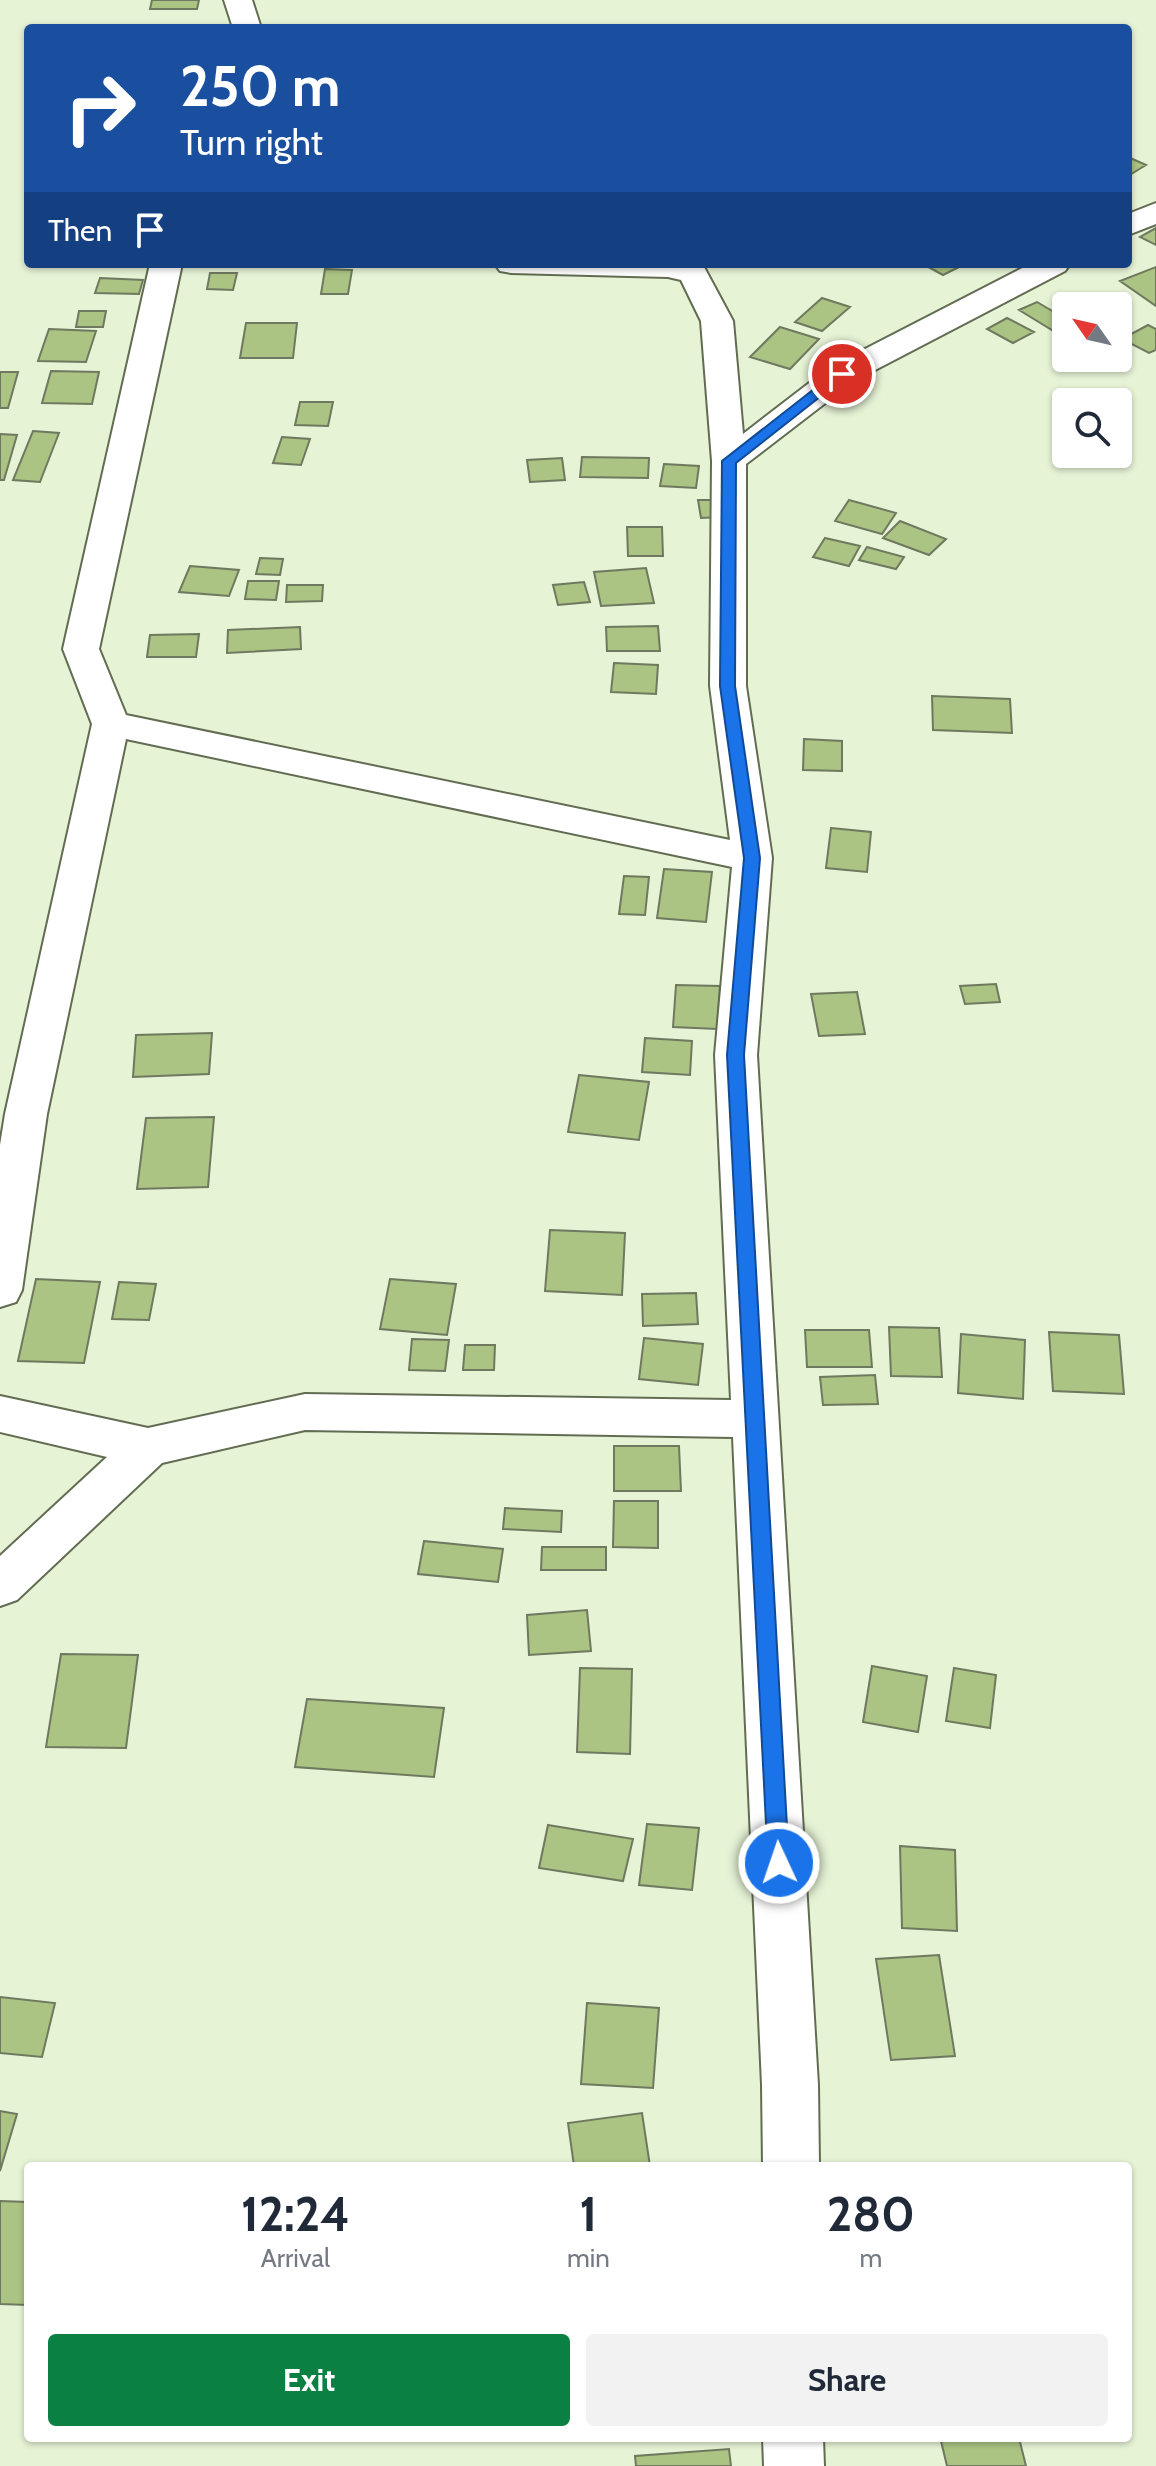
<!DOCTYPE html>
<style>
body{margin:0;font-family:Cabin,sans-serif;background:#f2f2f3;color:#1f2937;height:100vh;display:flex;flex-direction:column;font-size:30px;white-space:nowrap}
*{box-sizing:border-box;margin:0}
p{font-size:26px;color:#747a83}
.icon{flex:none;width:44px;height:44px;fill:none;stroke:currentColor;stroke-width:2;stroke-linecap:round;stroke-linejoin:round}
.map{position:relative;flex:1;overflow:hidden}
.sheet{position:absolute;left:24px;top:2162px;width:1108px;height:280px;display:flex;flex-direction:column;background:#fff;border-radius:8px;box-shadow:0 2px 6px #0004}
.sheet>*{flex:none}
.banner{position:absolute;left:24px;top:24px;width:1108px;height:244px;border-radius:8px;box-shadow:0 2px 6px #0004;background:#1a4fa0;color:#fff;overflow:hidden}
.needle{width:52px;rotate:304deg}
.fabs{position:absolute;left:1052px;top:292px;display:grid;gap:16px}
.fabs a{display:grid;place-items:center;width:80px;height:80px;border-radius:8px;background:#fff;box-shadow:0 2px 6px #0004;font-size:40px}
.pin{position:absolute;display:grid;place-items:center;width:68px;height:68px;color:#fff;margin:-34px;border:4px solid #fff;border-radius:50%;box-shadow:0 2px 8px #0007}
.me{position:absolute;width:88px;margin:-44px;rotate:357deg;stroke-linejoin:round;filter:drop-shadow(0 0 6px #0008)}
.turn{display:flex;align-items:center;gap:28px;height:168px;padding:0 24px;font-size:36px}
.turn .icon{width:104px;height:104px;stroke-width:2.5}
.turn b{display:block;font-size:56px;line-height:68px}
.then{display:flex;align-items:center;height:76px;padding:0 24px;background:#0003;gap:16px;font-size:30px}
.eta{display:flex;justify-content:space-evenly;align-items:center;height:136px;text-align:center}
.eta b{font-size:48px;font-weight:700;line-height:56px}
.button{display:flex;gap:16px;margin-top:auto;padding:16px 24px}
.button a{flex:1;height:92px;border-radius:8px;background:#0b8043;color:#fff;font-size:32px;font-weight:700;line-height:92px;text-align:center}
.button a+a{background:#f2f2f3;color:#1f2937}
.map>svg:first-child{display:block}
.building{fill:#abc383;stroke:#6f795f;stroke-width:2}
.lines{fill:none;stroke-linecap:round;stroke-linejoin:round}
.minor-casing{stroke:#626c52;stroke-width:4}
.minor{fill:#fff;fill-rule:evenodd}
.route{fill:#1a73e8;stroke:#114b97;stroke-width:2}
</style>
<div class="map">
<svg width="1156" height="2466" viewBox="0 0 1156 2466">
<rect width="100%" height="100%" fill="#e6f3d5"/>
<path class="building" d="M152 0H199L197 9H150Z
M1128 157 1146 165 1128 176Z
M1156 228V245L1140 237Z
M923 264H965L943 275Z
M1156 267V306L1120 281Z
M325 269 352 270 348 294H321Z
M210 273H237L233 290 207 289Z
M100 278 143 280 139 294 95 293Z
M822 298 850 307 822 331 795 322Z
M1037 302 1066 319V323L1052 330 1019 310Z
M79 311H106L103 327H76Z
M1007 318 1034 332 1013 343 987 329Z
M246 323H297L293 358H240Z
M1148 325 1156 329V350L1149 353 1122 339Z
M780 327 819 339 790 369 750 357Z
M49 329 96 331 86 362 38 361Z
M51 371 99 372 92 404 42 403Z
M0 372H18L8 408H0Z
M300 402H333L328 426 295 425Z
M33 431 59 433 40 482 13 480Z
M0 434 17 435 4 480H0Z
M282 437 310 439 301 465 273 463Z
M582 457 649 458 648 478 580 477Z
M562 458 565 480 530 482 527 460Z
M664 464 699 466 696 488 660 486Z
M698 500H720L722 517 701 518Z
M849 500 896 513 882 534 835 521Z
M900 521 946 539 929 555 883 538Z
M627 527H662L663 556H628Z
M825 538 860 546 849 566 813 557Z
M867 547 904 557 896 569 859 560Z
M260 558 283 559 280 575 256 574Z
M190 566 239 570 229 596 179 592Z
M646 568 654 603 601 606 594 572Z
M248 581H279L276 600 245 599Z
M584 582 590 602 558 605 553 585Z
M287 585H323L322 601 286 602Z
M658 626 660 651H607L606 627Z
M300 627 301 649 227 653 228 630Z
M199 634 196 657H147L150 635Z
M614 663 658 665 656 694 611 692Z
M932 696 1010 699 1012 733 933 730Z
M804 739 842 741V771L803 770Z
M831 828 871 832 867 872 826 868Z
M664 869 712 872 706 922 657 918Z
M624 876 649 877 645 915 619 914Z
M996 984 1000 1002 965 1004 960 986Z
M676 985 720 986 717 1029 673 1027Z
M857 992 865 1034 819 1036 811 994Z
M212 1033 209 1074 133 1077 136 1035Z
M645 1038 692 1041 690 1075 642 1072Z
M579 1075 649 1082 639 1140 568 1132Z
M214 1117 208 1187 137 1189 146 1118Z
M550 1230 625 1233 622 1295 545 1291Z
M36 1279 100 1282 84 1363 18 1361Z
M390 1279 456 1284 447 1335 380 1329Z
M119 1282 156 1284 149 1320 112 1319Z
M696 1293 698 1324 643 1326 642 1294Z
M889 1327 939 1328 942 1377 891 1376Z
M805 1330H869L872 1367H807Z
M1049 1332 1119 1335 1124 1394 1053 1391Z
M961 1334 1025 1340 1023 1399 958 1393Z
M644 1338 703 1344 698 1385 639 1379Z
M412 1339 449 1340 445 1371 409 1370Z
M465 1345H495L494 1370H463Z
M875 1375 878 1404 823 1405 820 1377Z
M614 1446H679L681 1491H614Z
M614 1501H658V1548L613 1547Z
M505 1508 562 1511 561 1532 503 1529Z
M424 1541 503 1549 498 1582 418 1574Z
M542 1547H606V1570H541Z
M587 1610 591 1651 529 1655 527 1615Z
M61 1654 138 1655 126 1748 46 1747Z
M872 1666 927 1676 918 1732 863 1722Z
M580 1668 632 1669 630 1754 577 1752Z
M954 1668 996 1675 990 1728 946 1721Z
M307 1699 444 1708 434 1777 295 1767Z
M647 1824 699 1828 692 1890 639 1885Z
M548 1825 633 1839 623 1881 539 1868Z
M900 1846 955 1850 957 1931 902 1928Z
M939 1955 955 2056 891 2060 876 1959Z
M0 1997 55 2003 42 2057 0 2053Z
M587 2003 659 2008 653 2088 581 2084Z
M0 2111 17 2114 0 2171Z
M642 2113 650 2166H574L568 2123Z
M0 2201 28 2202V2305L0 2304Z
M962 2438H1019L1026 2466H947L941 2441Z
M729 2449 731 2466H636L635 2456Z"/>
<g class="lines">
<defs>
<path id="minor" d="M224 0H252L261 28H233Z
M1156 203V224L1128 235V214Z
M150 264H182L99 649 126 715 730 840 710 686 712 461 701 321 681 280 668 277 511 273 500 271 495 264H691L704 267 733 321 743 434 830 367 1030 264H1070L1065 271 854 381 746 464V686L772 858 757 1055 818 2085 819 2166H763L762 2085 733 1437 305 1430 162 1463 17 1600 0 1606V1556L107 1457 0 1432V1396L148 1428 305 1394 731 1400 715 1055 732 867 126 739 47 1114 22 1290 16 1302 0 1307V1145L5 1114 92 724 63 649Z
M763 2438H823L824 2466H764Z"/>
</defs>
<use href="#minor" class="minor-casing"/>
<use href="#minor" class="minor"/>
</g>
<path class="route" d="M837 371 849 374 736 463 735 686 760 858 744 1055 789 1863 786 1870 779 1873 771 1870 768 1863 727 1055 744 858 720 686 722 461Z"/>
</svg>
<div class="fabs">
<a><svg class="needle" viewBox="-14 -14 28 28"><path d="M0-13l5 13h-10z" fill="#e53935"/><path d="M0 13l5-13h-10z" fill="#747a83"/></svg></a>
<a><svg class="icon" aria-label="search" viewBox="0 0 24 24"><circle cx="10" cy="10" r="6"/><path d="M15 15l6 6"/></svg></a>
</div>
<div class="pin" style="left:842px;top:374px;background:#d93025"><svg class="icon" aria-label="arrive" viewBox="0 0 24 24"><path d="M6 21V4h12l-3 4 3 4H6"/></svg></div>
<svg class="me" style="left:779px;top:1863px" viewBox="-20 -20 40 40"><circle r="17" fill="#1a73e8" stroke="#fff" stroke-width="3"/><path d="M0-11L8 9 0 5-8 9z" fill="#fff"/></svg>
<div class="banner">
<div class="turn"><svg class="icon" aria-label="right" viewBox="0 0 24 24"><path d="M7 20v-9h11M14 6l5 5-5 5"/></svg><div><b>250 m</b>Turn right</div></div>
<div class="then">Then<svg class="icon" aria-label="arrive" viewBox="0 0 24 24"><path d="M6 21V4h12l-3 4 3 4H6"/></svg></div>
</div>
<section class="sheet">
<div class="eta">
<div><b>12:24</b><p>Arrival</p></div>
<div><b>1</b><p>min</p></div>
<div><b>280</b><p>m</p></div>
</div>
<div class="button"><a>Exit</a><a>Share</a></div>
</section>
</div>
